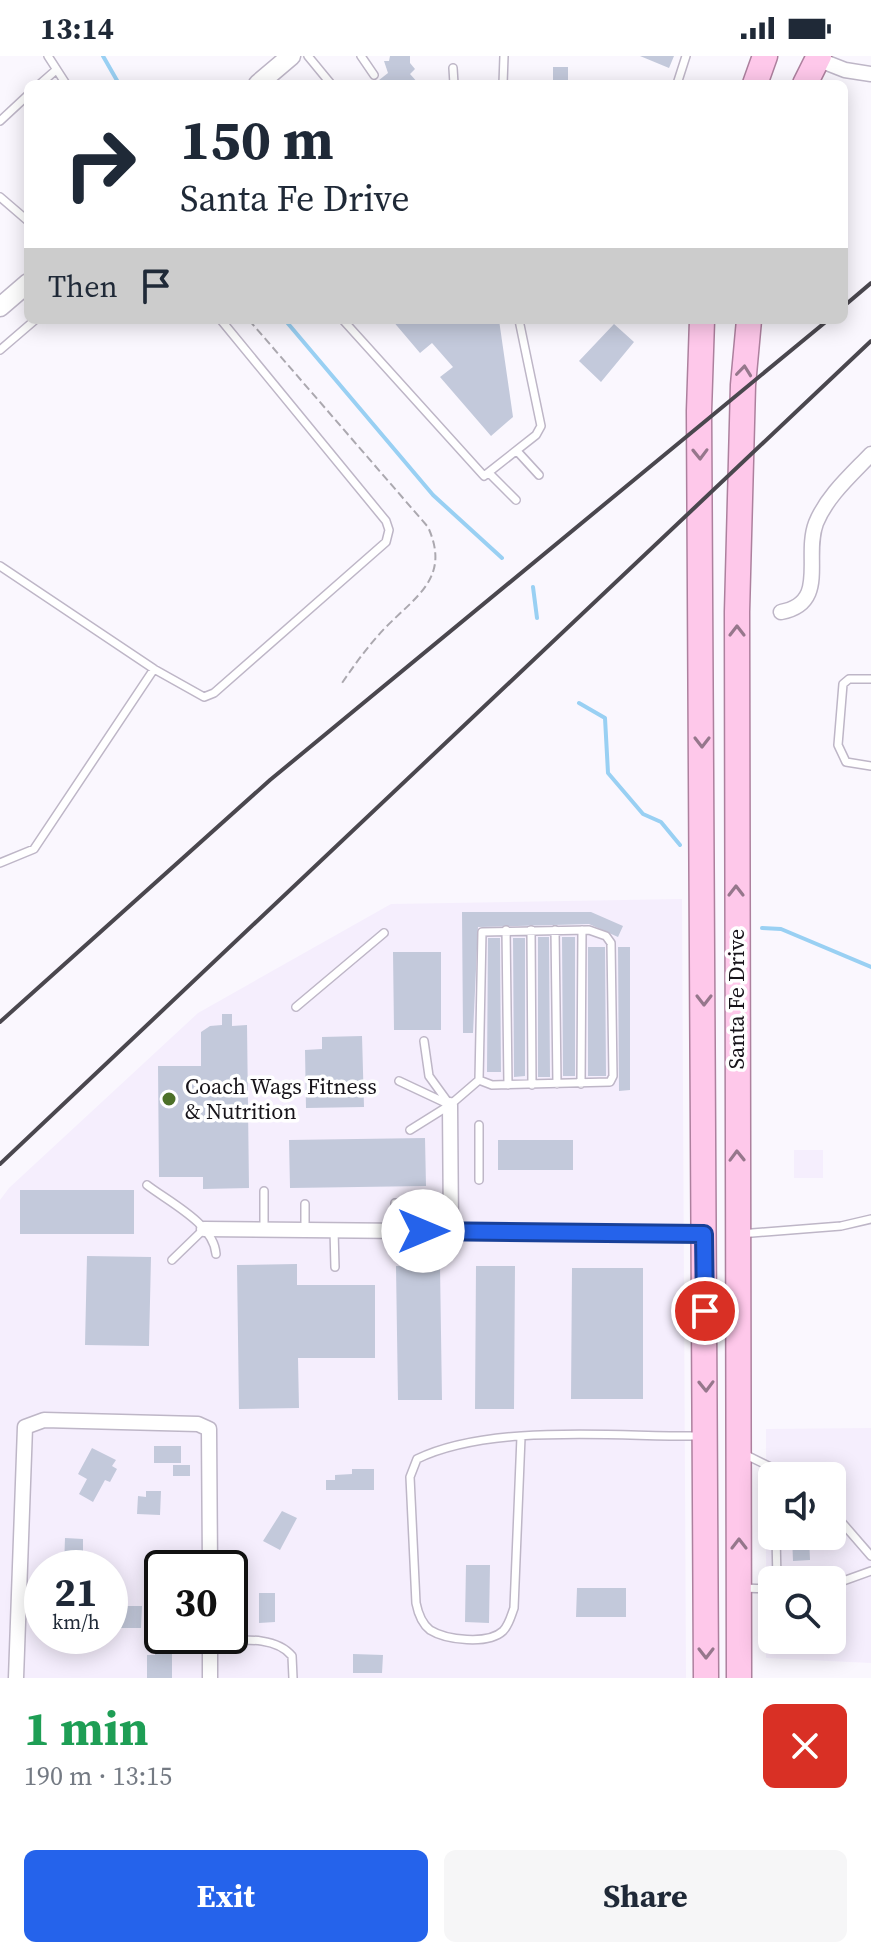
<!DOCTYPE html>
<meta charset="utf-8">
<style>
body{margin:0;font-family:"Source Serif 4",serif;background:#f6f6f7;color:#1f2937;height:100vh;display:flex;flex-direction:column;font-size:30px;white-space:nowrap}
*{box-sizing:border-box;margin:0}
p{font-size:26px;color:#747a83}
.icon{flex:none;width:44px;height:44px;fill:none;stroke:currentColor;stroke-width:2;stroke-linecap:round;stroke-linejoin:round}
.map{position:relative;height:1622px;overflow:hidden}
.drawer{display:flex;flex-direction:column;background:#fff;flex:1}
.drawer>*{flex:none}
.hud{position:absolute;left:24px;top:24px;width:824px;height:244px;border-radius:12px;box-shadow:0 4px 20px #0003;background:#fff;color:#1f2937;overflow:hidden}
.tools{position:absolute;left:758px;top:1406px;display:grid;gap:16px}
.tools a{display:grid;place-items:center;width:88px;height:88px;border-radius:12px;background:#fff;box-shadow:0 4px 20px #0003;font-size:40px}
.speed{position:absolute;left:24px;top:1494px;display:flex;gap:16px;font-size:40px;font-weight:700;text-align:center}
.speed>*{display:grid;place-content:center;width:104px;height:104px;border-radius:50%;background:#fff;box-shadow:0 4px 20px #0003;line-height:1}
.speed small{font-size:20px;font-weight:400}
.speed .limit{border:4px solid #111;border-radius:12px;background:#fff;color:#111}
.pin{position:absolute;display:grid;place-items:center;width:68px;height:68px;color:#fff;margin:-34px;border:4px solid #fff;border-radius:50%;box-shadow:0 2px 8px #0007}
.me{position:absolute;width:88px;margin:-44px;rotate:90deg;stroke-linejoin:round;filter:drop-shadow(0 0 6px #0008)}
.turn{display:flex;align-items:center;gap:28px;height:168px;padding:0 24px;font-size:36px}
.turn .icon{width:104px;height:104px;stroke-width:2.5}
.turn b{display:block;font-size:56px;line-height:68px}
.then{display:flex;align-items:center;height:76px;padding:0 24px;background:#0003;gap:16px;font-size:30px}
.round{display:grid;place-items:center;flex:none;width:84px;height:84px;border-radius:12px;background:#f6f6f7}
.overview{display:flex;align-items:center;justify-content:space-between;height:136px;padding:0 24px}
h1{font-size:48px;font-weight:700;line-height:60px;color:#1e9e55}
.button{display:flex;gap:16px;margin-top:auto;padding:16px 24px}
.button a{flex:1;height:92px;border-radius:12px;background:#2563eb;color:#fff;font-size:32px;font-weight:700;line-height:92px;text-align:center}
.button a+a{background:#f6f6f7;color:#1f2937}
.status{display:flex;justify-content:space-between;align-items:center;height:56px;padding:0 40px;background:#fff;direction:ltr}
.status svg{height:22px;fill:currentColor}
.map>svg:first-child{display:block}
.built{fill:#f5eefd;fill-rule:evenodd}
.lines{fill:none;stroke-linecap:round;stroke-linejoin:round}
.stream{stroke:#99d0f3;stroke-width:4}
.building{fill:#c3c9db}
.service-casing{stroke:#beb6c7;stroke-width:10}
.minor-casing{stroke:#beb6c7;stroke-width:17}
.tertiary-casing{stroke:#beb6c7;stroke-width:21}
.trunk-casing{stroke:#ad809e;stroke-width:27}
.path{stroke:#aba8af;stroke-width:2;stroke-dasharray:8 4;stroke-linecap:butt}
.service{stroke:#fff;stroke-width:7}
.minor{stroke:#fff;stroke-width:14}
.tertiary{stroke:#fff;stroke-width:18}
.trunk{stroke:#fec8ea;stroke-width:24}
.rail{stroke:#4a474e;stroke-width:4}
.oneway{stroke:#96778c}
.route-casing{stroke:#184099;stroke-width:20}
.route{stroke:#2563eb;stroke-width:14}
.poi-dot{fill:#4c7028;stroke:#fff;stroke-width:3}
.labels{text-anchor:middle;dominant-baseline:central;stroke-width:7;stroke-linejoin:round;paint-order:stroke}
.street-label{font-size:22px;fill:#17141a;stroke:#fff}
.poi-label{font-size:22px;fill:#17141a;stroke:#fff;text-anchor:start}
</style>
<div class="status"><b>13:14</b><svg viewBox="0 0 49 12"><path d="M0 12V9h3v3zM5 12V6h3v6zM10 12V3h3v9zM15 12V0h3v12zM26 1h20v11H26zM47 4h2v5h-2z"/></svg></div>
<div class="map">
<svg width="871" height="1622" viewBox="0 0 871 1622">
<rect width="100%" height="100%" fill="#faf7fe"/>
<path class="built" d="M682 843 686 1622H0V1144L9 1132 198 957 391 848ZM42 1512H110V1580H42ZM162 1512H230V1580H162Z
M794 1094H823V1122H794Z
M871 1372V1607L766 1602V1373ZM772 1420H832V1480H772ZM772 1524H832V1584H772Z"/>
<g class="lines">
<path class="stream" d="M103 0 119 28
M285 264 433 439 502 502
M533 531 537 562
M579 647 605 662 608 717 643 758 661 766 680 789
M762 872 781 873 871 911"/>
</g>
<path class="building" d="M390 0H410V7L415 13 410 18 419 28H374L388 17 384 5H389Z
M640 0H674L669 12Z
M553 11H568V28H553Z
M392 264H499L513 361 491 380 440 321 453 311 432 287 420 297Z
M614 268 634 286 601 326 579 305Z
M462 856H591L623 870 618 881 589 868 478 871 473 977H463Z
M538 881H549L550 1021H538Z
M562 881H575V1020H563Z
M488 882H500L501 1016H487Z
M513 882H525V1020L514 1021Z
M588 891H605L606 1020H588Z
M618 891H630V1034L619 1035Z
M393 896H441V974H394Z
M222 958H232V970L247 969 249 1132 203 1133V1121H159L158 1010H201V976L210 970 222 969Z
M362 980 364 1051 306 1052 305 994 322 993V981Z
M425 1082 426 1130 290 1132 289 1084Z
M498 1084H573V1114H498Z
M20 1134H134V1178H20Z
M87 1200 151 1201 149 1290 85 1289Z
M297 1208V1229H375V1302H298L299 1352 239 1353 237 1209Z
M396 1210H440L442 1344H398Z
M476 1210H515L514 1353H475Z
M572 1212H643V1343H571Z
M154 1390H181V1407H154Z
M92 1392 116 1404 112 1410 117 1413 110 1426 105 1424 93 1446 79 1438 87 1423 78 1418Z
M173 1409H190V1420H173Z
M352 1413H374V1434H326V1424H335V1419L352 1418Z
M146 1435H161L160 1459 137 1458 138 1440 146 1441Z
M282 1455 297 1462 280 1494 263 1485Z
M792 1480H809L810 1504 793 1505Z
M65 1482 83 1483V1512H64Z
M466 1509H490L489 1567 465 1566Z
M577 1532H626V1561H576Z
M259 1537H275V1566L259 1567Z
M114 1550H142L141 1572H113Z
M155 1580H172V1622H147V1599H155Z
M353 1598 383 1599 382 1617H353Z"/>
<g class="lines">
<defs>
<path id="service" d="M48 0 66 28
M308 0 331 28
M361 0 374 19
M453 12 454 28
M40 28 56 14
M503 28 504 0
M677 28 686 0
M0 65 28 39
M0 141 28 165
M343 264 484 420 536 379 541 370 519 264
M0 294 35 264
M517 395 539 419
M490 418 516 444
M0 510 154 613 204 641 214 637 386 486 389 474 386 465 221 264
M871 623H849L843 628 838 689 846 706 871 710
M0 807 34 793 154 613
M506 874 508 1029
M531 874 532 1029
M555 874 557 1028
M296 951 384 877
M424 985 429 1020 450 1049
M399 1025 448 1048
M581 1028 582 874
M410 1074 450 1049 479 1024 482 876 589 874 606 880 611 887 613 1020 610 1026 492 1029 479 1024
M479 1124V1069
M147 1129C169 1146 214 1168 216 1198
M264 1135V1174
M395 1147V1174
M305 1148V1173
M334 1174 335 1211
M740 1178 841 1170 871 1163
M172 1204 204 1173
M521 1381 514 1552C511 1560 509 1569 503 1575 488 1589 446 1584 430 1574 421 1567 418 1557 416 1547L410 1421 417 1403C492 1367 616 1381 700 1380
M744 1398 789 1420
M832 1455 871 1500
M776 1480 777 1524
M832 1529 871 1515
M742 1532 772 1533
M210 1585C235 1585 274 1578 292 1600L293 1622"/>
<path id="minor" d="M817 3 845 14 871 18
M781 556C829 547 803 501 816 467 827 440 851 419 871 398
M450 1049 451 1175
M204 1173 704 1178
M210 1580V1622
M16 1622 25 1371 44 1364 198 1368 209 1373 210 1512"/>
<path id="tertiary" d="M258 28 291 0
M0 251 28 227"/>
<path id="trunk" d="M755 28 765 0
M805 28 819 0
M702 264 699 355 706 1622
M739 1622 737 556 743 329 749 264"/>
</defs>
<use href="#service" class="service-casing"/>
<use href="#minor" class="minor-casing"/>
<use href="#tertiary" class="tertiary-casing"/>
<use href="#trunk" class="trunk-casing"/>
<path class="path" d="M249 264 428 471C451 522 416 540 384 573 368 590 355 608 342 627"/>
<use href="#service" class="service"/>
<use href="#minor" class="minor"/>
<use href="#tertiary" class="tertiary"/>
<use href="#trunk" class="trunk"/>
<path class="rail" d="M844 250 871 227
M0 966 270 724 828 264
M0 1108 871 285"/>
</g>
<defs><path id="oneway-chevron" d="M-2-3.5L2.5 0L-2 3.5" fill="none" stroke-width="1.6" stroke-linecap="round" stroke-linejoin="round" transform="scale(2)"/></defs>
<g class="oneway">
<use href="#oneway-chevron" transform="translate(744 315) rotate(-84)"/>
<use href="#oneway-chevron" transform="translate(700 398) rotate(89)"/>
<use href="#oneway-chevron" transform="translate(737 575) rotate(-90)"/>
<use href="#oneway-chevron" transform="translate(702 686) rotate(90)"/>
<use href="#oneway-chevron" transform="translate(736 835) rotate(-90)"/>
<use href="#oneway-chevron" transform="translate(704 944) rotate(90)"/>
<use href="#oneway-chevron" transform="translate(737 1100) rotate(-91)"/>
<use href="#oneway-chevron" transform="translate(706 1330) rotate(89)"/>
<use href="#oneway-chevron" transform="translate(739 1488) rotate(-90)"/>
<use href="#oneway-chevron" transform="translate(706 1597) rotate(90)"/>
</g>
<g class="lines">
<defs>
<path id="route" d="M423 1175 704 1178 705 1255"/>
</defs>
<use href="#route" class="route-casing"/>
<use href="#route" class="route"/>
</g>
<circle class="poi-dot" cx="169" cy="1043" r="8"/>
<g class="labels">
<g class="street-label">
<text transform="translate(736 943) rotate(-90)">Santa Fe Drive</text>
</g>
<g class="poi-label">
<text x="185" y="1030">Coach Wags Fitness<tspan x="185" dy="25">&amp; Nutrition</tspan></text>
</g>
</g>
</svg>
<div class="tools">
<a><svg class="icon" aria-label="sound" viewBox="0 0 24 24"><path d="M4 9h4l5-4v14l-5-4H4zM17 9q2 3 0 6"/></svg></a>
<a><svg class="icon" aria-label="search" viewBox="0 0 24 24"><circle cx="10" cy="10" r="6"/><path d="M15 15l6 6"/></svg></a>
</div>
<div class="speed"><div>21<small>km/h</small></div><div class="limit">30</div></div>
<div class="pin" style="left:705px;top:1255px;background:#d93025"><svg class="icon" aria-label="arrive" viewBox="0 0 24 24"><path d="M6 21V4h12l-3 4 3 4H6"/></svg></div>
<svg class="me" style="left:423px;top:1175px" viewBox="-20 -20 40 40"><circle r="19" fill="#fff"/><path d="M0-13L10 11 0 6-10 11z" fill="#2563eb"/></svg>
<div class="hud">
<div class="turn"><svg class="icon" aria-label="right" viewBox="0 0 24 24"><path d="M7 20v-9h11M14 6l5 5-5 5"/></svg><div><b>150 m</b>Santa Fe Drive</div></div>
<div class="then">Then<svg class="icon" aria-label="arrive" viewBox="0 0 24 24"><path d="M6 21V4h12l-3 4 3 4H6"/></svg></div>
</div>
</div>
<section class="drawer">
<div class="overview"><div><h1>1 min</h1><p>190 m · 13:15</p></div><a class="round" style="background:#d93025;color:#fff"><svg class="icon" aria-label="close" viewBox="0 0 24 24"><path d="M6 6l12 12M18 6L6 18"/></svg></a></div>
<div class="button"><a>Exit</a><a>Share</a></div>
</section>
